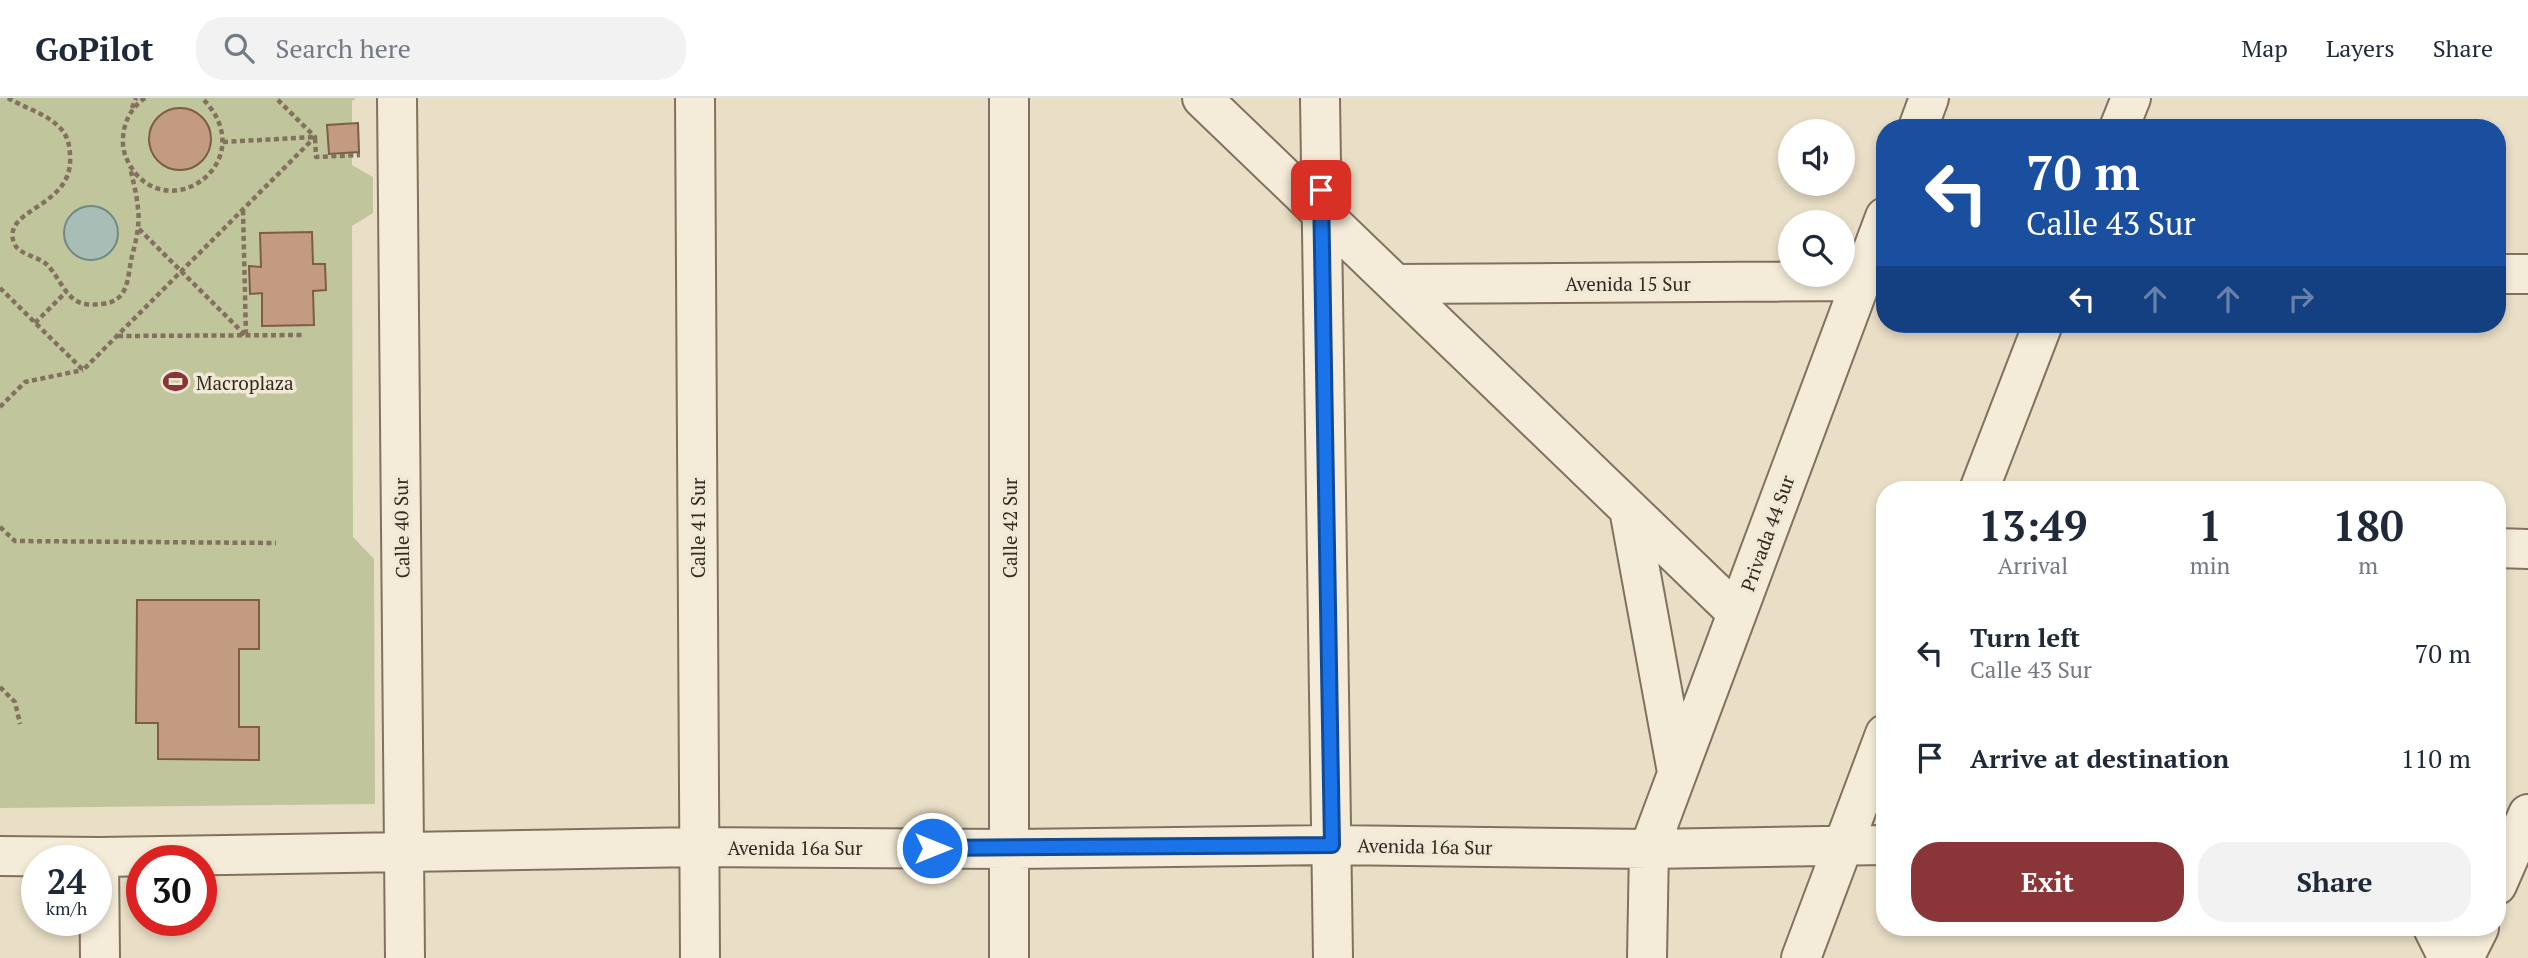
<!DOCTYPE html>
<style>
body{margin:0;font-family:"PT Serif",serif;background:#f2f2f3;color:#1f2937;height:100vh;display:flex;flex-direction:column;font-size:26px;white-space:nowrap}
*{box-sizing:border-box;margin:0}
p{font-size:23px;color:#747a83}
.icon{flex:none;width:38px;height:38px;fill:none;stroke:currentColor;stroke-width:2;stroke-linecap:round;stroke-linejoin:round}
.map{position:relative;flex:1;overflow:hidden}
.sheet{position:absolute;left:1876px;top:383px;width:630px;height:455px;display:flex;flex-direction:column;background:#fff;border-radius:28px;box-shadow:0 4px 10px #0003}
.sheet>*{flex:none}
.top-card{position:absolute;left:1876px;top:21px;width:630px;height:214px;border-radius:28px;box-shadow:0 4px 10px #0003;background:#1a4fa0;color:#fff;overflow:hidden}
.controls{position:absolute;left:1778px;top:21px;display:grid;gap:14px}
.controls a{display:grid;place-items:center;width:77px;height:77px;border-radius:50%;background:#fff;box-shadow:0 4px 10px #0003;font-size:35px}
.speed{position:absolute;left:21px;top:747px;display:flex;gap:14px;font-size:35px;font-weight:700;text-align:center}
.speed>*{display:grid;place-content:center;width:91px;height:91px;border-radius:50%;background:#fff;box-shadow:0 4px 10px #0003;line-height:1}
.speed small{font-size:18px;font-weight:400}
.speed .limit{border:10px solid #d22;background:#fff;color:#111}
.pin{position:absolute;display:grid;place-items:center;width:60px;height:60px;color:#fff;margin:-30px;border-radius:14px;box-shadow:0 4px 10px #0006}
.me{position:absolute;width:77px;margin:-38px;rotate:90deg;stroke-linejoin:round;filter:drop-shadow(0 0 5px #0008)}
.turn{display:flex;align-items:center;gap:24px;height:147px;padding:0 35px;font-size:32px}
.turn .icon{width:91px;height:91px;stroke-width:2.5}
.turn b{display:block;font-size:49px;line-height:60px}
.lanes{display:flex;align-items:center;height:66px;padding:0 35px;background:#0003;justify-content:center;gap:35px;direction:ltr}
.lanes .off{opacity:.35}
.eta{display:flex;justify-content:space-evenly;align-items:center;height:119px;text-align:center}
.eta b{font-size:42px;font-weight:700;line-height:49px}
.action{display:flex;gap:14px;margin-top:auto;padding:14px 35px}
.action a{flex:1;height:80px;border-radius:28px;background:#8a3537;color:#fff;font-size:28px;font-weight:700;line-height:80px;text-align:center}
.action a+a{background:#f2f2f3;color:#1f2937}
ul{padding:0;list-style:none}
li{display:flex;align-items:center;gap:21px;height:105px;padding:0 35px}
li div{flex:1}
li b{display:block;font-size:26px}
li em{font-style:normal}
header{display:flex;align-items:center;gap:42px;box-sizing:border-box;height:98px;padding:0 35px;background:#fff;border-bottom:2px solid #e0e1e3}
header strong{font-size:33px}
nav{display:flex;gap:38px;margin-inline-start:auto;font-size:24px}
.search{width:490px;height:63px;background:#f2f2f3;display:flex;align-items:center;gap:18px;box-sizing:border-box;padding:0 24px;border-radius:28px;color:#747a83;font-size:26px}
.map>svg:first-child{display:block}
.green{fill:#c1c59b}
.water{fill:#a7bdb6;stroke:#6f8a83;stroke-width:2}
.building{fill:#c29b81;stroke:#7e5c47;stroke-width:2}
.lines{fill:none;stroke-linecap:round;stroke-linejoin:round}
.minor-casing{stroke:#82715e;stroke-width:42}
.path{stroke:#82715e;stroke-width:4.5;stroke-dasharray:5 3.5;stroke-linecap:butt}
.minor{stroke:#f4ecd8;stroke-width:38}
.route-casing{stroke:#114b97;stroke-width:18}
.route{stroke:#1a73e8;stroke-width:12}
.labels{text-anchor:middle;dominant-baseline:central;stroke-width:7;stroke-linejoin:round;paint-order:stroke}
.street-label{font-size:19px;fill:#342920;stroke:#f1e8d5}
.poi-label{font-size:19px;fill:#342920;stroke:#f1e8d5;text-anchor:start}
</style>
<header>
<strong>GoPilot</strong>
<div class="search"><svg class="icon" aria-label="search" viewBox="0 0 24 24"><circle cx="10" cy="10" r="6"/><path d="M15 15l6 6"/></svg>Search here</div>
<nav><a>Map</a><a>Layers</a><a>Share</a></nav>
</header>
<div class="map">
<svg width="2528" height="860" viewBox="0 0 2528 860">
<rect width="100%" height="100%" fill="#e9dec6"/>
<path class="green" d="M0 0H356L352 3V67L373 79V115L352 128 353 439 374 461 375 706 0 710Z"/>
<path class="water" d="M64 135a27 27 0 1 1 54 0a27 27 0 1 1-54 0Z"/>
<path class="building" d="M149 41a31 31 0 1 1 62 0a31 31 0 1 1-62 0Z
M358 25 359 54 329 56 327 27Z
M312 134 313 166H325L326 192 313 193 314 227 262 228V195L250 196 249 168 261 169 260 135Z
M137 502H259V551H239V629H259V662L158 661V625H136Z"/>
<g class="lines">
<defs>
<path id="minor" d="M397 0 405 860
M695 0 700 860
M1009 0V860
M1202 0 1737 515
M1320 0 1333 860
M1918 30 1929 0
M2119 30 2131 0
M2497 176H2528
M1396 186 1861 183
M1979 392 2043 226
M1629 411 1677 674
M2497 450 2528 451
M0 758 99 759 699 749 1009 751 1331 747 1649 751 1885 747
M99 759 100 860
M2497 787 2528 716
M2433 830 2448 860
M1647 860 1649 751 1885 119
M1801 860 1885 636
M2464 860 2479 830"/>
</defs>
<use href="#minor" class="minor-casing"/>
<path class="path" d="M8 0C24 10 46 15 59 29 67 36 70 47 70 58 74 110 1 110 14 145 18 156 36 158 45 165 57 175 62 193 75 202 82 207 93 207 101 206 130 204 127 179 132 158 136 143 140 127 138 111 137 97 133 83 130 69
M145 0C129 11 122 28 123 47 124 58 129 67 136 76 178 124 261 59 202 0
M132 10 136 0
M223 44 315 39 316 59 360 57
M139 131 246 238 243 112
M0 190 83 272 315 39 276 0
M35 225 66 194
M118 238 304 237
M0 309 25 284 83 272
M0 429 15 443 276 445
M0 589 15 604 20 626"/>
<use href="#minor" class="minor"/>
</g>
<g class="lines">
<defs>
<path id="route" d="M932 750 1332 747 1321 92"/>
</defs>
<use href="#route" class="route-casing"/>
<use href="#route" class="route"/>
</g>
<defs>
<symbol id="stadium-bare" viewBox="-9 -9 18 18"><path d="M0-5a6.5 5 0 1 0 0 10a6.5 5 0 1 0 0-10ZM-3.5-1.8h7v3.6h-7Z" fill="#8a3537" stroke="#f1e8d5" stroke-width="2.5" paint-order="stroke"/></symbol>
</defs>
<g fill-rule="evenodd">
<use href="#stadium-bare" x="158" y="266" width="35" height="35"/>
</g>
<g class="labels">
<g class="street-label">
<text x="1628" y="185">Avenida 15 Sur</text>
<text transform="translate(401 430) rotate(-91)">Calle 40 Sur</text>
<text transform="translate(697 430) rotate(-90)">Calle 41 Sur</text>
<text transform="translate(1009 430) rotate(-90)">Calle 42 Sur</text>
<text transform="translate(1767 435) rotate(-70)">Privada 44 Sur</text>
<text transform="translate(1425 748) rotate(1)">Avenida 16a Sur</text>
<text x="795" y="749">Avenida 16a Sur</text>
</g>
<g class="poi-label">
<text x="196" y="284">Macroplaza</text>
</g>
</g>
</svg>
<div class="controls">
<a><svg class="icon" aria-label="sound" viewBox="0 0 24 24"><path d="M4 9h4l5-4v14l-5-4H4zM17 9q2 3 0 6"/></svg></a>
<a><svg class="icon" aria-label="search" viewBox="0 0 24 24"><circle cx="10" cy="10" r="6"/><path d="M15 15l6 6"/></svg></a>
</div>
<div class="speed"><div>24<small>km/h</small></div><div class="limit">30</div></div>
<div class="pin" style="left:1321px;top:92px;background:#d93025"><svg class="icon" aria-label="arrive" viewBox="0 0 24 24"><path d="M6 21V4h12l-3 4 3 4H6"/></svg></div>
<svg class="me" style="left:932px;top:750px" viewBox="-20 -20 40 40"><circle r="17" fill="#1a73e8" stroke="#fff" stroke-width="3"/><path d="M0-11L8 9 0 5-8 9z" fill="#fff"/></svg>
<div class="top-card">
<div class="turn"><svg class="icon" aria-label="left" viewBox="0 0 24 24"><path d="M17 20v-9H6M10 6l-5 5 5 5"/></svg><div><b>70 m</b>Calle 43 Sur</div></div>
<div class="lanes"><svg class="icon" aria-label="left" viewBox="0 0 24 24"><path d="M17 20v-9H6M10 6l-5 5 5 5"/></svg><svg class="icon off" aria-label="ahead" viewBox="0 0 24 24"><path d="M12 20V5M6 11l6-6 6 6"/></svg><svg class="icon off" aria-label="ahead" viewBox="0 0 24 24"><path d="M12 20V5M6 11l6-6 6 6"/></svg><svg class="icon off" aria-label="right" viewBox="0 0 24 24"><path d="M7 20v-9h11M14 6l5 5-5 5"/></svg></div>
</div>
<section class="sheet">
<div class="eta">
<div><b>13:49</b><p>Arrival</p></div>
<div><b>1</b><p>min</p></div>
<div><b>180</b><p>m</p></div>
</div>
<ul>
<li><svg class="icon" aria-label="left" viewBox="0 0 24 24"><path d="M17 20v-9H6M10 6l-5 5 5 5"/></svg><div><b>Turn left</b><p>Calle 43 Sur</p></div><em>70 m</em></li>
<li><svg class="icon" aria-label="arrive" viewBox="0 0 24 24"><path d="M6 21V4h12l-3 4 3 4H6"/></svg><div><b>Arrive at destination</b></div><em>110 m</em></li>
</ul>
<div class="action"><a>Exit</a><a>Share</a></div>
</section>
</div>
